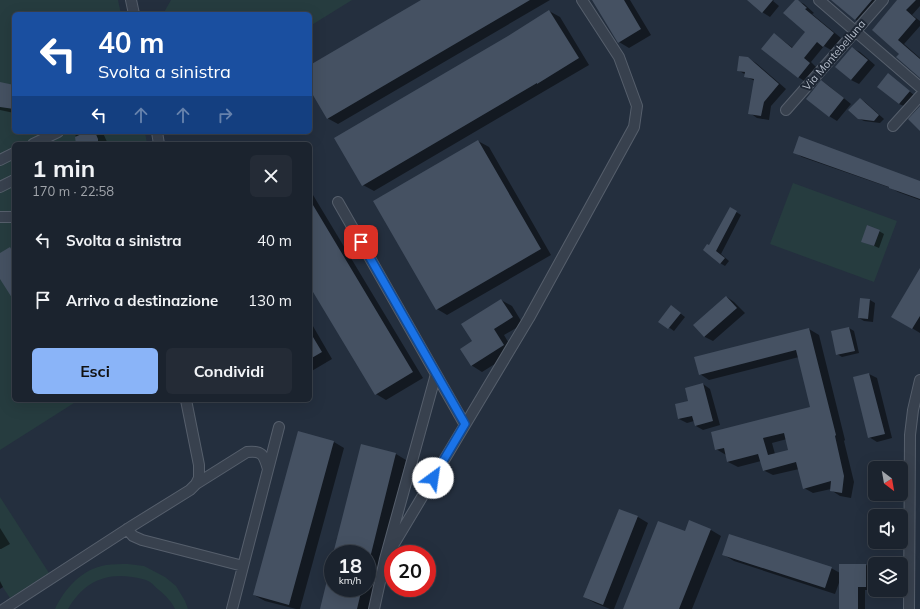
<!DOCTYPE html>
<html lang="it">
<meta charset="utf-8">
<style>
body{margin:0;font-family:Mulish,sans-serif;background:#242b36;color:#f1f3f6;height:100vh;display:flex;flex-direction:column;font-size:15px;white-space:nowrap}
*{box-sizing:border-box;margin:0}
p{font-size:13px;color:#a0a4aa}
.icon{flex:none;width:22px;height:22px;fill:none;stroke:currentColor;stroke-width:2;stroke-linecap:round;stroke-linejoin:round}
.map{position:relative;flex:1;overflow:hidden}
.drawer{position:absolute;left:12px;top:142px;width:300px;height:260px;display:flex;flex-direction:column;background:#1b232e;border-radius:6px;box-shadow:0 4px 16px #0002,0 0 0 1px #39404a}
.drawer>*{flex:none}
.top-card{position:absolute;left:12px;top:12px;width:300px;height:122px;border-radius:6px;box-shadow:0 4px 16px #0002,0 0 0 1px #39404a;background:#1a4fa0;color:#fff;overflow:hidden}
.needle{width:26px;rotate:149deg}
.buttons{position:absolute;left:868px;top:461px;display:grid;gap:8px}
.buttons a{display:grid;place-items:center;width:40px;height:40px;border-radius:6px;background:#1b232e;box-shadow:0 4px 16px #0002,0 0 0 1px #39404a;font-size:20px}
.speed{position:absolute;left:324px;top:545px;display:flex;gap:8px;font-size:20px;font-weight:700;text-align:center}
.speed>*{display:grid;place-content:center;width:52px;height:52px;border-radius:50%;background:#1b232e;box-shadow:0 4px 16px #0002,0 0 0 1px #39404a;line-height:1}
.speed small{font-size:10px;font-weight:400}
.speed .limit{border:6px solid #d22;background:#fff;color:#111}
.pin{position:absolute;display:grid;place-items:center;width:34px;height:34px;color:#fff;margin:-17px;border-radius:8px;box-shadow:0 2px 6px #0006}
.me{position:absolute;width:44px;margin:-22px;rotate:31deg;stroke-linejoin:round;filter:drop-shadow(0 0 3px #0008)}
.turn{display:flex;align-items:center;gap:14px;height:84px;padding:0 20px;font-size:18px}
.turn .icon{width:52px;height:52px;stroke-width:2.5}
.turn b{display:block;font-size:28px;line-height:34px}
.lanes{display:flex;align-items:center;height:38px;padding:0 20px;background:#0003;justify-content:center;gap:20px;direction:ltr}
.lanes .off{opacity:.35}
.round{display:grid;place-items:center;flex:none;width:42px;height:42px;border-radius:6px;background:#242b36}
.overview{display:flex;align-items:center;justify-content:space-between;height:68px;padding:0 20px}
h1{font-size:24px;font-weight:700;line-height:30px}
.primary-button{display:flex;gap:8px;margin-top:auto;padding:8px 20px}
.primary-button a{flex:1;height:46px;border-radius:6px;background:#8ab4f8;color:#111;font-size:16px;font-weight:700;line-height:46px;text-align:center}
.primary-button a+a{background:#242b36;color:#f1f3f6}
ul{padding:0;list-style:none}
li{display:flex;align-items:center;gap:12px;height:60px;padding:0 20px}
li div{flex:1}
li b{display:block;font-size:15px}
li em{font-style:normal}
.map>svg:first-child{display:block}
.green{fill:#263c3f;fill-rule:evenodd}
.shadow{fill:#0007;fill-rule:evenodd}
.building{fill:#455162;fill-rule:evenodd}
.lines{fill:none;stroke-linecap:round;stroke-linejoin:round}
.minor-casing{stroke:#565f6c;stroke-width:12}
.minor{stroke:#38414e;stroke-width:10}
.route-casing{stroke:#114b97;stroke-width:10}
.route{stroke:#1a73e8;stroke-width:7}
.labels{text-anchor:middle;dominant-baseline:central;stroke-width:4;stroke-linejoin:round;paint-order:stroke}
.street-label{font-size:11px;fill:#b4bcc9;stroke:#1d2633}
</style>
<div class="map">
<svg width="920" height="609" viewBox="0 0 920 609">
<rect width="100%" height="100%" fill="#242f3e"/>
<path class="green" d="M0 0H118L121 14H14V132H145L147 144H14V400H72L74 403 0 450Z
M171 0H352L310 26V14H163Z
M793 183 897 221 874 282 770 244ZM867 225 880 230 874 246 862 242Z
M0 497 49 573 10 598 0 583Z
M128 564 144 566 165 577 176 586 185 601 188 609H175C172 602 166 596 159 590 156 588 153 584 150 582 145 579 138 578 132 577 104 572 82 584 68 609H55C65 588 82 569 106 565 113 564 121 564 128 564Z"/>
<path class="shadow" d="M423 0H550L338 124 327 118 310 88V66Z
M593 0H630L651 35 629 48 619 42Z
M751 0H774L773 1 779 6 770 17 762 12Z
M796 0 804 4 814 13 812 14 841 38 831 50 824 46 811 62 817 68 806 82 798 77 774 34 781 39 793 48 806 32Z
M838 0H884L863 24 856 20 836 3Z
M899 0H920V6L912 15 920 21V26L904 44 920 58V76L901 53 873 29Z
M549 11 560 17 589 65 548 89 374 191 363 185 508 37Z
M852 48 860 52 875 65 859 84 851 80Z
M748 58 756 63 786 89 771 106 769 120 757 118 750 113 755 81 745 76 746 75 738 70Z
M893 78 914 95 904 106 899 104Z
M822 81 829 86 851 104 837 121 829 116Z
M0 83 14 86V113L0 110Z
M860 99 865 102 884 119 880 123 864 121 858 118Z
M75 132H105L103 133 108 144H77Z
M478 141 489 147 551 255 447 315 437 309Z
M794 152 920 182V200L898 192 891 188 802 157Z
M310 190 423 378 386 400 376 394 310 285Z
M730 208 741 215 721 254 729 261 725 266 720 263 710 246Z
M879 231 884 234 879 248 863 241Z
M920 270V333L892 316Z
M727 297 734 302 745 313 713 341 705 337 695 325Z
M861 299 870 300 875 303 873 322 864 321 859 318Z
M501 300 512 306 523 324 504 335 514 352 482 372 471 365 473 342Z
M676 310 685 317 674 331 660 321Z
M310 321 332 359 310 372Z
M849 328 854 331 859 353 842 357 837 354Z
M809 329 819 335 845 440 844 441 854 482 851 498 840 496 831 490V489L813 493 804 488 799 469 773 475 763 470 761 461 738 467 728 462 726 455 716 449 811 408 799 357 709 380 700 374ZM787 439 790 451 775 454 772 443Z
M869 374 877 378 892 438 877 442 869 437 854 378Z
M703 384 710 389 720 425 703 430 696 426 694 421 687 423 679 419 689 401Z
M334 442 344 448 300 609H296L265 601 254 595Z
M396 454 406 460 369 609H321L333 560V588H367V554H334Z
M619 510 638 517 648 523 614 609H610L595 603 584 597Z
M690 522 711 530 721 536 692 609H624L685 532Z
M0 528 10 544 1 549H0Z
M724 555 831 568 840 573 866 565 872 568V590H865V609H840V580L835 594 734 561Z
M0 581 3 587 0 589Z"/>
<path class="building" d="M421 0H530L327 119 310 90V65Z
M592 0H624L641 29 618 43Z
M747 0H773L762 13Z
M795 0H798L807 8 805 9 834 33 823 47 817 42 804 58 810 63 798 78 761 49 774 33 792 48 805 32 783 13Z
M831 0H872L855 20Z
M897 0H916L906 10 916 19 898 40 920 59V78L896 57 899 54 872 30Z
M549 10 579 58 537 84V83L362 186 334 138 508 36Z
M852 47 868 60 851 80 835 67Z
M739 56 748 57 779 84 764 102 761 116 748 114 754 79 744 77 745 72 737 71Z
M888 73 910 91 899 104 877 87Z
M821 80 844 98 829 117 806 99Z
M0 82 14 85V109L0 107Z
M860 98 879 115 874 121 858 119 848 110Z
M920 106V131L908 119Z
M86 132H95L98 139V144H76L75 137Z
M799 136 920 181V199L889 188V187L793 153Z
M478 140 541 249 436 310 373 201Z
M310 200 413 372 375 395 310 287Z
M730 207 737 211 716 251 725 258 720 264 703 250 707 244 709 245Z
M867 225 880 230 874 246 861 242Z
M10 247 14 254V301L0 279V253Z
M920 268V316L912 329 891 317Z
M726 296 737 308 704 337 693 325Z
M860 298 870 299 868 319 858 318Z
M501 299 513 317 494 329 504 345 471 366 460 349 472 341 461 324Z
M671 305 681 313 668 329 658 322Z
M849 327 855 351 836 355 831 331Z
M809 328 836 435 835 436 844 476 842 493 830 491 831 481 803 489 796 462 763 471 758 454 727 462 724 448 715 450 711 432 810 407 796 350 699 375 694 357ZM784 433 788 450 768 455 763 438Z
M310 332 322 352 310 359Z
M869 373 885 434 868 438 853 377Z
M703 383 713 421 695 426 692 416 678 419 675 404 688 401 685 388Z
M298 431 334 441 289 605 253 595Z
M361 444 396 453 371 554H333Z
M619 509 638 516 603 605 583 597Z
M689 520 711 529 679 609H623L658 521 685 531Z
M729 534 832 567 825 588 722 555Z
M839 564H866V587H858V609H839Z
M330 568H333V588H362L357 609H320Z"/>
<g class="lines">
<defs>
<path id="minor" d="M131 0 134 14
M819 0 855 31 920 87
M786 110 883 0
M893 126 920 96
M157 132 159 144
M33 144 58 132
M0 160 14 153
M0 187 14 180
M338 202 465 425 385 559 436 374
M0 217H14
M465 425 529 318 634 127 637 106 619 57 582 0
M196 484 247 452C263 450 264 456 268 469
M127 529 133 536 142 540 243 566
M4 609 132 526 190 490 196 484 199 478V465L186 400
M232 609 279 427
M374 609 385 559
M909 609 910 435 913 410 920 380"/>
</defs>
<use href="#minor" class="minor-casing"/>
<use href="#minor" class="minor"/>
</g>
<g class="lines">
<defs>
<path id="route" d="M361 242 465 424 433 478"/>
</defs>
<use href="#route" class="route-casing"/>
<use href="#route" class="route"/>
</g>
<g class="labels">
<g class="street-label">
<text transform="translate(834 55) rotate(-49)">Via Montebelluna</text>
</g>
</g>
</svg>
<div class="buttons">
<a><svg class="needle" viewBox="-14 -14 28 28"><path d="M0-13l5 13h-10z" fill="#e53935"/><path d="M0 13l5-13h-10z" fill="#a0a4aa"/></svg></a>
<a><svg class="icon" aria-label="sound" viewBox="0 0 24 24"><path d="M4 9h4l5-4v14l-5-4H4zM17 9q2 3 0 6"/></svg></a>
<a><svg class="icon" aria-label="layers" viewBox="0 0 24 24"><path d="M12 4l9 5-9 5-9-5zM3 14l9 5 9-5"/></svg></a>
</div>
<div class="speed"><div>18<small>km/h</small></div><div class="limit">20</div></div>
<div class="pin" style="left:361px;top:242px;background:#d93025"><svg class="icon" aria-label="arrive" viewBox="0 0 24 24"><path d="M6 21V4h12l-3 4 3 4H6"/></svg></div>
<svg class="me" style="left:433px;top:478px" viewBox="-20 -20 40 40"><circle r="19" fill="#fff"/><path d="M0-13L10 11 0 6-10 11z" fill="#1a73e8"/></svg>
<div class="top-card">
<div class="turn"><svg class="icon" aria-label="left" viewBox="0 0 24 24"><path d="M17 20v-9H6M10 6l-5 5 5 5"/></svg><div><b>40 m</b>Svolta a sinistra</div></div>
<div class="lanes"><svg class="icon" aria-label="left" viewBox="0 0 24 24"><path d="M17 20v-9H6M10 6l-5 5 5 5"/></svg><svg class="icon off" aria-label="ahead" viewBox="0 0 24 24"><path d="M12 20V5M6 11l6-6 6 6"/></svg><svg class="icon off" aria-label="ahead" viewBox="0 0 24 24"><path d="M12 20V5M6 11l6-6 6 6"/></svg><svg class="icon off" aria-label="right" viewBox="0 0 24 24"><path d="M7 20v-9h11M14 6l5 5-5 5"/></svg></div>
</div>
<section class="drawer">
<div class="overview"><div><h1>1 min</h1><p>170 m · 22:58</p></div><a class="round"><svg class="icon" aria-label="close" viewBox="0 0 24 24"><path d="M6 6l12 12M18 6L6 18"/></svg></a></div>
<ul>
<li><svg class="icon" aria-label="left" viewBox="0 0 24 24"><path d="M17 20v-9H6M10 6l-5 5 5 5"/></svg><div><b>Svolta a sinistra</b></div><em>40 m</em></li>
<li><svg class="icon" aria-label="arrive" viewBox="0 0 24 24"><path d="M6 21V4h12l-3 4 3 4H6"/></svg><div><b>Arrivo a destinazione</b></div><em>130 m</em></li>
</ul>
<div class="primary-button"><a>Esci</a><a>Condividi</a></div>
</section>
</div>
